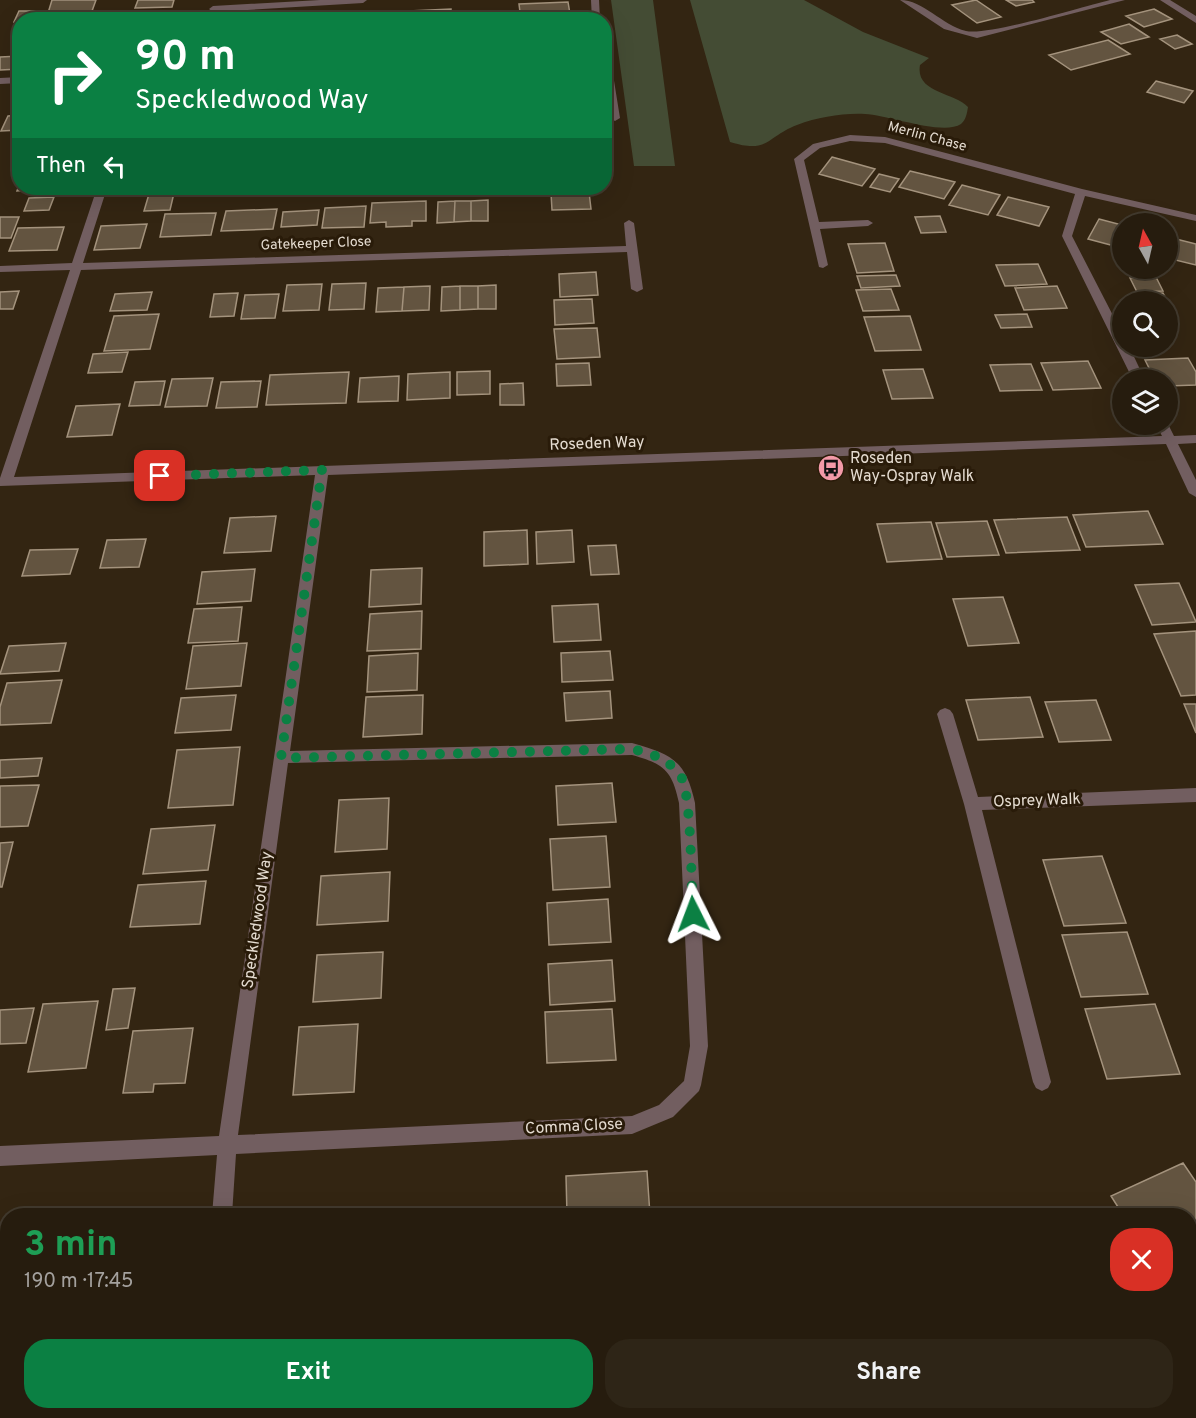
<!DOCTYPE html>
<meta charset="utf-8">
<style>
body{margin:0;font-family:Overpass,sans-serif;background:#2e2517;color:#f1f3f6;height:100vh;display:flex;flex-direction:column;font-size:22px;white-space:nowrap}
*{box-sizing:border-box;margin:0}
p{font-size:20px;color:#a4a19e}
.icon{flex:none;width:33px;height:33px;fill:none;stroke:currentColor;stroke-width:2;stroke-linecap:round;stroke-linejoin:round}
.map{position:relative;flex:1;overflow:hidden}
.details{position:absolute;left:0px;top:1208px;width:1197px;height:212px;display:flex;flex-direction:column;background:#261c0e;border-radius:24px 24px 0 0;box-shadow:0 6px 24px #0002,0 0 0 2px #423a2e}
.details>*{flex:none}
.banner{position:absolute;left:12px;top:12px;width:600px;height:183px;border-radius:24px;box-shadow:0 6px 24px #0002,0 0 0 2px #423a2e;background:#0b8043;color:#fff;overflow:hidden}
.needle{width:39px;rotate:352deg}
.tools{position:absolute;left:1112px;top:213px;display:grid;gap:12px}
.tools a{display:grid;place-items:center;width:66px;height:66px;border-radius:50%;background:#261c0e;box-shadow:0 6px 24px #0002,0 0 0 2px #423a2e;font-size:30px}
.pin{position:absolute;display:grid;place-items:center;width:51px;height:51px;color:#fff;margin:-26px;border-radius:12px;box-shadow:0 3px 9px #0006}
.me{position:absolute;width:66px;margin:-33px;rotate:357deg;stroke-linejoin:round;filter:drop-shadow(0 0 4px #0008)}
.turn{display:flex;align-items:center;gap:21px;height:126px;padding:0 24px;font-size:27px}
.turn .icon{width:78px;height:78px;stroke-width:2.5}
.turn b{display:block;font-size:42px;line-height:51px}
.then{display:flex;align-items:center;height:57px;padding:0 24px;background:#0003;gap:12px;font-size:22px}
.round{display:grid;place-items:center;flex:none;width:63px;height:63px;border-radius:24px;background:#2e2517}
.summary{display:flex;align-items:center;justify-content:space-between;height:102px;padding:0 24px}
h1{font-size:36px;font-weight:700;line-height:45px;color:#1e9e55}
.button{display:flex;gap:12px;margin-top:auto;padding:12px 24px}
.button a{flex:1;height:69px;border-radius:24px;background:#0b8043;color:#fff;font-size:24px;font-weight:700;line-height:69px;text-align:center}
.button a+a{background:#2e2517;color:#f1f3f6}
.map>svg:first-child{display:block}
.green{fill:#444c34}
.building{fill:#635440;stroke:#a4937d;stroke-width:1.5}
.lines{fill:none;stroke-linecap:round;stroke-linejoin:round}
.minor{fill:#725e60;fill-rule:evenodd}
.route{stroke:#0b8043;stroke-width:10;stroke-dasharray:0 18}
.labels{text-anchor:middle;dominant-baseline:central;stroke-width:6;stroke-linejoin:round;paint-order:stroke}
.far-street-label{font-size:14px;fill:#e5dcd1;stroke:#291b09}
.street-label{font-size:16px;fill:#e5dcd1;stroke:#291b09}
.poi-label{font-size:16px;fill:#e5dcd1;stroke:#291b09;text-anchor:start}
</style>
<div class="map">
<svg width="1196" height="1418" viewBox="0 0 1196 1418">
<rect width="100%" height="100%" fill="#332512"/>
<path class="green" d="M611 0H653L675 166H634Z
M690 0H804L863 32 929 58 920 65C915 93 954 92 968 107 967 113 966 120 961 124 943 136 888 115 865 114 842 113 819 117 797 125 766 137 769 154 730 142Z"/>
<path class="building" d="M52 0H96L92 11 48 13Z
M138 0H174L172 7 135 8Z
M976 0 1001 17 977 23 952 5Z
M1006 0H1032L1034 2 1016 6Z
M568 2 570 14H561L562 20H521L519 4Z
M451 9V20H409V11Z
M1154 9 1172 19 1144 27 1126 16Z
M19 11H39L36 20 14 22Z
M172 13 170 20H130L131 15Z
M379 13 378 20H342V15Z
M1129 24 1149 37 1121 44 1101 32Z
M1177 35 1192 44 1175 49 1160 39Z
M1108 40 1130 54 1071 70 1049 55Z
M20 56V69L0 70V57Z
M1156 81 1193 91 1184 103 1147 92Z
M20 115V130L1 131 8 116Z
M832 157 875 169 862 186 819 174Z
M910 171 955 182 944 199 899 187Z
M879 174 899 179 890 192 870 187Z
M20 183V188H57L17 191Z
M962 185 1000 195 988 215 949 205Z
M589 192 591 209 552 210 551 193Z
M174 193 170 210 144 211 149 194Z
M54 197 49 210 24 211 29 198Z
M1008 197 1049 207 1039 226 997 215Z
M488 200V221H471V201Z
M426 201V221H412V226L386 227V222L370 223 372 203Z
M455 201H471V221L454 222Z
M455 201 454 222 437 223 438 202Z
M366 206 364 227 322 228 325 208Z
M277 209 273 229 221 231 226 211Z
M319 210 317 225 281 227 283 212Z
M216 213 211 235 160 237 165 214Z
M940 216 946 232 921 233 915 217Z
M0 217H19L11 238H0Z
M1099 219 1122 225V248L1088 239Z
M147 224 140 248 94 250 101 226Z
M64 227 57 250 9 251 18 228Z
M1168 237 1196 244V265L1167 258Z
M885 243 894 271 857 273 848 244Z
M1038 264 1047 284 1005 286 996 265Z
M596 272 598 295 560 297 559 274Z
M896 275 900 286 861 288 857 276Z
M1156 277 1163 291 1137 292 1130 278Z
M366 283 364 309 329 310 332 284Z
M322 284 319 310 283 311 287 285Z
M496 285V309H478V286Z
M430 286 429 310 402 311 404 287Z
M460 286V310L441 311 442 287Z
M460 286H478V309L460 310Z
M1057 286 1067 308 1024 310 1015 288Z
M404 287 402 311 376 312 378 288Z
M891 289 899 310 863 311 856 290Z
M19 291 13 309H0V292Z
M152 292 147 310 110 311 115 294Z
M238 293 234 316 210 317 214 294Z
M1163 293 1176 317H1167V302H1131L1128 295Z
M279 294 275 318 241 319 245 295Z
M592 299 594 323 555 325 554 300Z
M159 314 150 349 104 351 114 316Z
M1027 314 1032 327 1001 328 995 315Z
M910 316 921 350 875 351 864 317Z
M597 328 600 357 557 359 554 329Z
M128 352 122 372 88 373 93 354Z
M1188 358 1196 372V385L1167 386V380H1155L1145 360Z
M1088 361 1101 388 1053 390 1041 363Z
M589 363 591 385 557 386 556 364Z
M1031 364 1042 390 1000 391 990 365Z
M923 369 933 398 892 399 883 370Z
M490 371V394L457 395V372Z
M349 372 346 403 266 405 270 375Z
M450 372V398L407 400 408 374Z
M399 376 398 401 358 402 360 378Z
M213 378 207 406 165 407 172 379Z
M165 381 160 405 129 406 135 382Z
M261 381 257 407 216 408 221 382Z
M523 383 524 405H500V384Z
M120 404 112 435 67 437 76 406Z
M1148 511 1163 544 1086 547 1073 515Z
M276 516 271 551 224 553 230 518Z
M1067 517 1080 550 1006 553 994 520Z
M987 521 999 555 947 557 936 523Z
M931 522 942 559 887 562 877 524Z
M527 530 528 564 484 566V532Z
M572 530 574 562 537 564 536 532Z
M146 539 139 567 100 568 107 540Z
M616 545 619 574 591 575 588 546Z
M78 549 70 574 22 576 30 550Z
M422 568 421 604 369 607 371 570Z
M255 569 251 601 197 604 202 572Z
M1179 583 1196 622 1152 625 1135 585Z
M1003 597 1019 643 968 646 953 599Z
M598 604 601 640 554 642 552 606Z
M242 607 238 641 188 643 194 609Z
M422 611 421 649 367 651 370 614Z
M1196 631V695L1181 696 1154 634Z
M66 643 59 671 0 674 9 646Z
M247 643 241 686 186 689 193 646Z
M610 651 613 680 562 682 561 653Z
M418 653 417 690 367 692 369 656Z
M62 680 51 723 0 725V707L7 683Z
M610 691 612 718 566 721 564 693Z
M236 695 231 730 175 733 181 698Z
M423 695 422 734 363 737 366 697Z
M1030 697 1043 737 978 740 966 700Z
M1096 700 1111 740 1059 742 1045 702Z
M1184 704H1196V733Z
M240 747 233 805 168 808 177 750Z
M42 758 38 776 0 778V760Z
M612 783 616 822 558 825 556 786Z
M39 785 28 826 0 827V786Z
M389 798 387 849 335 852 339 800Z
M215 825 208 870 143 874 151 829Z
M606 836 610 887 553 890 550 839Z
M13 842 2 887H0V843Z
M1102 856 1126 923 1064 926 1043 860Z
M390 872 388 921 317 925 321 876Z
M206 881 200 924 130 927 138 885Z
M608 899 611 942 549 945 547 903Z
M1127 932 1148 994 1081 997 1062 935Z
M383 952 381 998 313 1002 317 955Z
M612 960 615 1001 550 1005 548 964Z
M135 988 128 1028 106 1030 113 989Z
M98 1001 86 1068 28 1072 43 1004Z
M1155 1004 1180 1074 1107 1079 1085 1009Z
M34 1008 26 1043 0 1044V1010Z
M612 1009 616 1060 547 1063 545 1012Z
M358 1024 354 1092 293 1095 299 1027Z
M193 1028 185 1083 154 1084 153 1092 123 1093 133 1031Z
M1183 1163 1196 1182V1253L1190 1256V1215H1123L1111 1196Z
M647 1171 650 1215H567L566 1176Z
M8 1237V1295L0 1296V1238Z
M414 1412H460L461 1418H396Z"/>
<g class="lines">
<path class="minor" d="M320 0H367L363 3 213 12 209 9 213 6Z
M591 0H599L600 20H592Z
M900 0C923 0 942 25 966 31 988 36 1082 7 1110 0H1125L977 38 944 29Z
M1160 0H1170L1196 16V23Z
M606 59 611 62 620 118 615 121 610 118 604 82Z
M20 77V83L0 84V78Z
M850 135 885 137 1082 189 1196 215V221L1085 196 1072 236 1122 333V346H1129L1145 380H1133L1062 236 1075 194 885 143 850 141 820 148 804 160 819 222 868 220 873 223 868 226 820 229 828 265 823 268 819 267 794 159 813 144Z
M97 188H107L83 263 626 246 624 223 629 220 634 223 643 289 637 292 631 289 627 252 81 270 14 477 1162 436 1156 424H1167V422L1174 436 1196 435V443L1178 444 1196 480V497L1189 493 1166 444 328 475 290 751 632 743C672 754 686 761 695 803L708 1046 701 1085 699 1091 673 1117 632 1134 236 1154 232 1215H212L217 1155 0 1166V1146L219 1136 315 475 0 486V478L70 270 0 272V266L72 263ZM632 755C664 764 672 770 679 803L690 1046 684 1081 659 1105 632 1116 238 1135 288 763Z
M945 708 950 710 953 714 978 797 1196 788V802L982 810 1051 1082 1048 1088 1042 1091 1036 1088 1033 1082 964 804 937 714 940 710Z
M227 1412H248L250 1418H228Z"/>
</g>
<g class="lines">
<path class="route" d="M160 476 322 470 281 758 633 749C653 755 666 757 680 775 692 790 691 890 693 914"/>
</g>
<defs>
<symbol id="bus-disc" viewBox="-11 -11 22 22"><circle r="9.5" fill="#f39aa8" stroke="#291b09"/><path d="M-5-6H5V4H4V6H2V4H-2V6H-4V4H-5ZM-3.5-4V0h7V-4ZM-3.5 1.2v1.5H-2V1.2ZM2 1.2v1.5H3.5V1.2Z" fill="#111"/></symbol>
</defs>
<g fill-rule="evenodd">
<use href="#bus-disc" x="816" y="453" width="30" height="30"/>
</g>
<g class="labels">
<g class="far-street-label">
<text transform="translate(927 137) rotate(15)">Merlin Chase</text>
<text transform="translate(316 244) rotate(-2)">Gatekeeper Close</text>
</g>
<g class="street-label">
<text transform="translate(597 444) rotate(-2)">Roseden Way</text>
<text transform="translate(1037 801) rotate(-2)">Osprey Walk</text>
<text transform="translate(258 920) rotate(-82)">Speckledwood Way</text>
<text transform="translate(574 1127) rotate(-3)">Comma Close</text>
</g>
<g class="poi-label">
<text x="850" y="459">Roseden<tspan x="850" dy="18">Way-Ospray Walk</tspan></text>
</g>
</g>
</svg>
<div class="tools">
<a><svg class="needle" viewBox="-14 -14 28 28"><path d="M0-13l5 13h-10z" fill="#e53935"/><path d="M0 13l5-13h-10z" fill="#a4a19e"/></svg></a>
<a><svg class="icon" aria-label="search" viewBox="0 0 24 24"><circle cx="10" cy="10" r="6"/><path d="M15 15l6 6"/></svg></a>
<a><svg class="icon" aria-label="layers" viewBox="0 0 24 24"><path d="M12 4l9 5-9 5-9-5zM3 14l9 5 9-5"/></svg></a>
</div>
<div class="pin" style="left:160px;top:476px;background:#d93025"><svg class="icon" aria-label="arrive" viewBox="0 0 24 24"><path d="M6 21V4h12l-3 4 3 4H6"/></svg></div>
<svg class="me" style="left:693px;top:914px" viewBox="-20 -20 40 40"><path d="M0-17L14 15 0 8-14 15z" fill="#0b8043" stroke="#fff" stroke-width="4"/></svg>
<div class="banner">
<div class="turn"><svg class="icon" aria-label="right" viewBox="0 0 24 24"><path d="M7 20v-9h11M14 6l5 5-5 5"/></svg><div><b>90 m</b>Speckledwood Way</div></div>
<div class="then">Then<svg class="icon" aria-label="left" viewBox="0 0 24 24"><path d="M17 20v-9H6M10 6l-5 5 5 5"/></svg></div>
</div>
<section class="details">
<div class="summary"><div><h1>3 min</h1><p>190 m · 17:45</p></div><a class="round" style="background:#d93025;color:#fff"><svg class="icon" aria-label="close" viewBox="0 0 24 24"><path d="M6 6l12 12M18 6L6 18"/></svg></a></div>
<div class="button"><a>Exit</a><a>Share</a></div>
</section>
</div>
